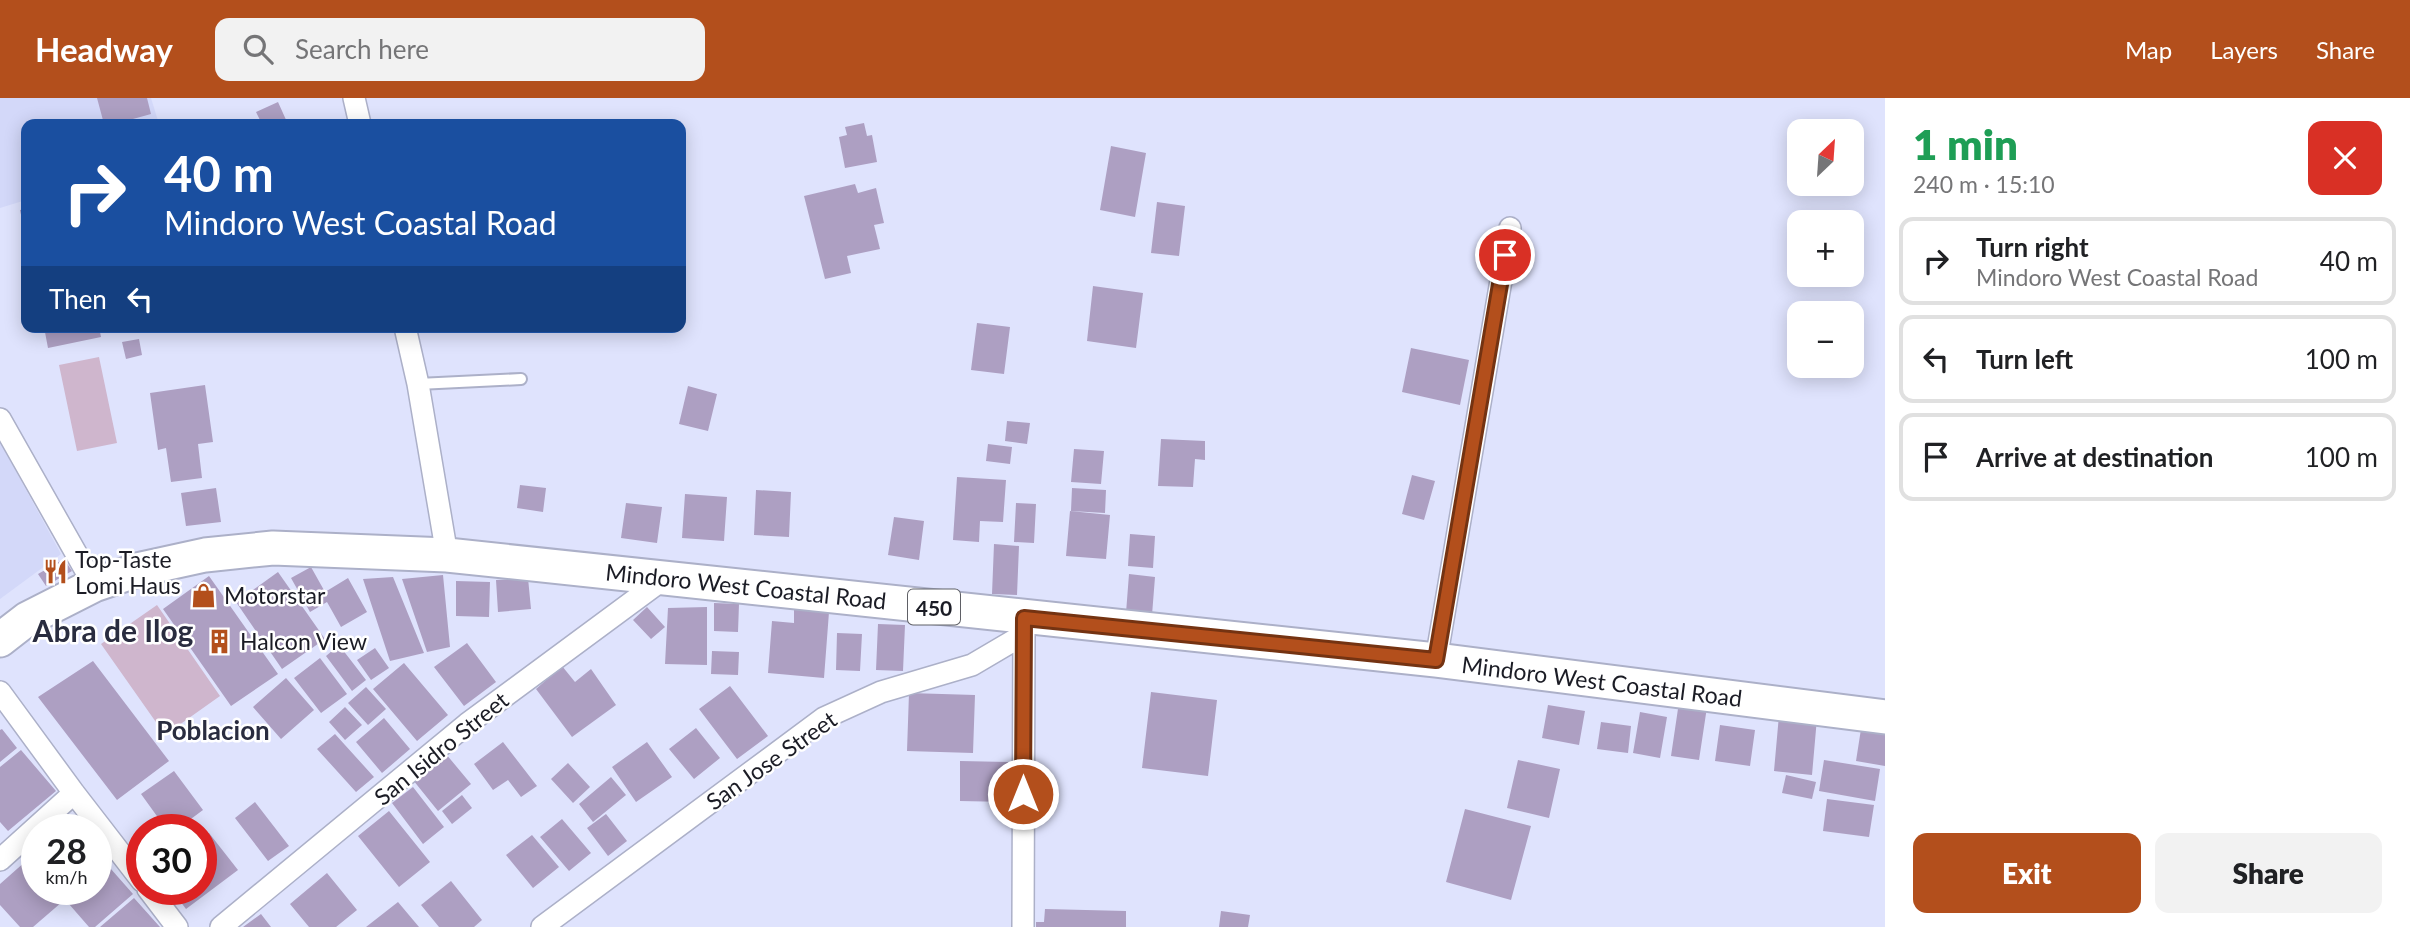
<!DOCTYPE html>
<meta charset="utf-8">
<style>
body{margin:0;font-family:Lato,sans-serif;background:#f2f2f2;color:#202124;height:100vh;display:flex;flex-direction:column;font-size:26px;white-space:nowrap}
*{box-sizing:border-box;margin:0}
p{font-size:23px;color:#757577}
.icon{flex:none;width:38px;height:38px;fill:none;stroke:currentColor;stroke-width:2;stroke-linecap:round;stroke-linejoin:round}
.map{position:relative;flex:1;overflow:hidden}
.side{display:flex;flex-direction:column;background:#fff;width:525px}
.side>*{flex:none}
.banner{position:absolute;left:21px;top:21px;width:665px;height:214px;border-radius:14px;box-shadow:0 4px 18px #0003;background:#1a4fa0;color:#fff;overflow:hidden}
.needle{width:46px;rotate:25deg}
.controls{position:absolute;left:1787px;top:21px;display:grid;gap:14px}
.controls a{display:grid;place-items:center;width:77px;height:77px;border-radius:14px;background:#fff;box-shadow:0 4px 18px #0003;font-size:35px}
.speed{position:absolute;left:21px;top:716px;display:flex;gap:14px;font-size:35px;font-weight:700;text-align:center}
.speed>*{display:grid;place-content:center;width:91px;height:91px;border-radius:50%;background:#fff;box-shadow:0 4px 18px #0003;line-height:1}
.speed small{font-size:18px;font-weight:400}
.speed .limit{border:10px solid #d22;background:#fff;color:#111}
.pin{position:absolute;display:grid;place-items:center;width:60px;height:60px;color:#fff;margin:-30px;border:4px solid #fff;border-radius:50%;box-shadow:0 2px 7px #0007}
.me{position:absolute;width:77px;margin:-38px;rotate:0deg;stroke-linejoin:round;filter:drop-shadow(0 0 5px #0008)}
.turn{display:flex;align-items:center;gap:24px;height:147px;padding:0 28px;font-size:32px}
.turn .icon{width:91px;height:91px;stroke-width:2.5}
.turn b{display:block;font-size:49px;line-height:60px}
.then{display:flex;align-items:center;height:66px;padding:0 28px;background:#0003;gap:14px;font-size:26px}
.round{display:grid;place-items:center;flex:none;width:74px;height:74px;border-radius:14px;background:#f2f2f2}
.headline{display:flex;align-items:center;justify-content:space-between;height:119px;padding:0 28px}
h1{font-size:42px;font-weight:800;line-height:52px;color:#1e9e55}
.button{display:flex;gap:14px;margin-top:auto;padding:14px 28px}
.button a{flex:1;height:80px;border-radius:14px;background:#b34f1c;color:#fff;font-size:28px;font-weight:800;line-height:80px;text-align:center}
.button a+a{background:#f2f2f2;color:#202124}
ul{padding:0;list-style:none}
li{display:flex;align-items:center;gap:21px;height:88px;margin:0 14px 10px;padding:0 14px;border:4px solid #e0e0e0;border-radius:14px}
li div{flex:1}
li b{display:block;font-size:26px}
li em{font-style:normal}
header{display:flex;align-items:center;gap:42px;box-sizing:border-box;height:98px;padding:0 35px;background:#b34f1c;color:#fff}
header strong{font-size:33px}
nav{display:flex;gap:38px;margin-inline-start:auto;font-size:24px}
.search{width:490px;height:63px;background:#f2f2f2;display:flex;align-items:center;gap:18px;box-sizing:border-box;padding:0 24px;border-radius:14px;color:#757577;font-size:26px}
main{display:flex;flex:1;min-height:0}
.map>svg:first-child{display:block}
.built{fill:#d3d8f9}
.green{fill:#cfb6cd}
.building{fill:#ad9fc2}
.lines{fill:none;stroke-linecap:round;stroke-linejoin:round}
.lane-casing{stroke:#acb0c8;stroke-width:14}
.street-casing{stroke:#acb0c8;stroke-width:24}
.primary-casing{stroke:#acb0c8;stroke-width:37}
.lane{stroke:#fff;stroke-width:10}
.street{stroke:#fff;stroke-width:21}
.primary{stroke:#fff;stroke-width:33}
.route-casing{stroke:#743312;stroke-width:18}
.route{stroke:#b34f1c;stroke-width:12}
.labels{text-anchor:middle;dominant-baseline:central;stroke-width:5;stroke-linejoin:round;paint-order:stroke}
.shield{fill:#fff;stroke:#5f6066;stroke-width:2}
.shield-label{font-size:21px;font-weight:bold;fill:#1b1c25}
.poi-label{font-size:23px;fill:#1b1c25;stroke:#fff;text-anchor:start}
.street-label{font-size:23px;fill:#1b1c25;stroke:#fff}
.quarter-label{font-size:26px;font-weight:bold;fill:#292c3f;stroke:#fff}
.district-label{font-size:30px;font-weight:bold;fill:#292c3f;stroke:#fff}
</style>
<header>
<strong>Headway</strong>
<div class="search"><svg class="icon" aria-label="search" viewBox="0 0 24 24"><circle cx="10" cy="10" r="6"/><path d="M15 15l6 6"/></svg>Search here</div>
<nav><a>Map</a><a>Layers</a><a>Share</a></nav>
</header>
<main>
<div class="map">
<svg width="1885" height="829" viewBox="0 0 1885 829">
<rect width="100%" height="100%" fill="#dfe3fd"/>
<path class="built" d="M0 0H151L159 26H26V102L0 110Z
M0 344 61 456 0 501Z"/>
<path class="green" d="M99 259 117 345 77 353 59 267Z
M157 507 220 598 165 637 101 546Z"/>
<path class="building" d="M97 0H147L151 16 115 26H104Z
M278 4 287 24 262 26 256 14Z
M864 25 867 38 872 37 877 64 845 70 839 39 847 37 845 29Z
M1111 48 1146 55 1135 119 1100 112Z
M855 86 858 95 876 90 884 125 874 127 880 151 847 158 851 175 825 181 804 98Z
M1157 104 1185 108 1179 158 1151 155Z
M26 111V135L25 136 20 112Z
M1093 188 1143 195 1136 250 1087 243Z
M977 225 1010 229 1004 276 971 272Z
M44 229H99L101 239 48 250Z
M139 241 142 257 126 261 122 244Z
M1411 250 1469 262 1460 307 1402 294Z
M205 287 213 344 198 346 202 380 171 384 166 350 158 352 150 295Z
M688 288 717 296 708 333 679 326Z
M1007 323 1030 325 1027 346 1005 343Z
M1161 341 1205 343V362L1195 361 1193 389 1158 388Z
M988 346 1012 349 1010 366 986 363Z
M1074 351 1104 353 1101 386 1071 384Z
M1412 377 1435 383 1424 422 1402 416Z
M957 379 1006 382 1003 424 980 423 979 444 953 442Z
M520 387 546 390 543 414 517 410Z
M216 390 221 424 186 428 181 395Z
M1072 390 1106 392 1105 415 1071 413Z
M756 392 791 394 789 439 754 437Z
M685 396 727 399 724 443 682 440Z
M626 405 662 409 657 445 621 440Z
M1016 405 1036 406 1034 445 1014 444Z
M1070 413 1110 417 1106 461 1066 458Z
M894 419 924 423 919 462 888 457Z
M1130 436 1155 438 1153 470 1128 468Z
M994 446 1019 448 1017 497 992 496Z
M64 461 72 473 46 488 38 476Z
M311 469 325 494 348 480 367 514 341 529 327 504 310 514 291 480Z
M278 474 325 541 282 571 236 504Z
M1129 476 1155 479 1152 517 1126 515Z
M443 477 450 549 427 554 402 481Z
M209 478 278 576 231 608 163 511Z
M393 479 424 555 390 563 363 481Z
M528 480 531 511 498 514 496 482Z
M456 483 490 484 489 519 456 518Z
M714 505 739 506 738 534 714 533Z
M647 509 665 529 651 541 633 522Z
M707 509V567L665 566 668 510Z
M794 511 829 514 824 580 768 575 772 523 794 525Z
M878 526 905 527 903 573 876 572Z
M837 535 862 536 860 573 836 572Z
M467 545 496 584 464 608 434 569Z
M339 547 366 582 352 593 326 558Z
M375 550 389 570 371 582 357 562Z
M712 553 739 554 738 577 711 576Z
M320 560 347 596 321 615 294 580Z
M93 563 169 663 117 702 38 599Z
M404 565 448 617 417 643 373 591Z
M562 568 575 584 591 571 616 607 572 639 536 591Z
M286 580 314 612 281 641 253 609Z
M730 588 768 638 737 661 699 611Z
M366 589 386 611 368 627 348 605Z
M1151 594 1217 602 1208 678 1142 670Z
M909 595 975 597 973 655 907 653Z
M1679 604 1707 609 1699 662 1671 658Z
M1548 607 1585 613 1579 647 1542 640Z
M345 609 362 627 345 642 329 624Z
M1640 614 1667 619 1660 660 1633 655Z
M1779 617 1817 620 1812 677 1774 673Z
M384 620 410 651 382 675 356 644Z
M1601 624 1631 628 1628 655 1597 651Z
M1720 627 1755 632 1750 668 1715 663Z
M696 630 720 660 694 681 669 651Z
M2 631 17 650 0 664V632Z
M1861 631 1885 634V668L1856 663Z
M335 636 374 679 356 694 317 651Z
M503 644 537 688 521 699 508 682 493 692 474 666Z
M647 644 672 679 636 704 612 669Z
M21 652 56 693 8 733 0 724V669Z
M446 656 471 686 438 713 413 682Z
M1518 662 1560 671 1549 720 1507 710Z
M1824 662 1880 671 1875 703 1819 693Z
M960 663 1008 664V704L960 703Z
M568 665 590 689 573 705 551 681Z
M174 673 203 712 176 732H167L141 696Z
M1786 677 1816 684 1812 701 1782 695Z
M611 679 626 697 593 724 579 706Z
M413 689 444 729 423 746 392 705Z
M462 697 472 710 452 726 442 713Z
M1827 701 1874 707 1869 739 1823 733Z
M255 704 289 748 268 763 235 720Z
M1465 711 1531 728 1511 802 1446 784Z
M389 713 430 764 399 789 358 738Z
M606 716 627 743 608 758 587 730Z
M562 721 591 755 569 773 540 739Z
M209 735 238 772 186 811 171 791H201V741Z
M532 737 559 769 533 790 506 757Z
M103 762 133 796 95 829H89L62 798 70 791H96V768Z
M26 763 37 776V791H50L62 804 33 829H20L0 807V786Z
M327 775 357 812 336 829H309L290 806Z
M451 783 482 822 474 829H439L421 807Z
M134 800 160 829H100Z
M398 804 419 829H366Z
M1045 811 1126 813V829H1036V824H1044Z
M1221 813 1250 817 1248 829H1219Z
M261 816 271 829H243Z"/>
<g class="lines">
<defs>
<path id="lane" d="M418 286 521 281"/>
<path id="street" d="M354 0 360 26
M405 229 418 286 447 457
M0 321 94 487
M1436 562 1510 130
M0 594 74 695 142 783
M0 762 74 695
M148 791 177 829
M221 829 467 626 666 479
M542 829 824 620 881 594 972 567 1023 537
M1023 829 1024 529"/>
<path id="primary" d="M0 542 27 521 94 487 141 471 205 457 273 450 447 457 1436 562 1885 619"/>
</defs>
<use href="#lane" class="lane-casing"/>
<use href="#street" class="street-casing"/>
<use href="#primary" class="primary-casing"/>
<use href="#lane" class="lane"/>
<use href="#street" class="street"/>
<use href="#primary" class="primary"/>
</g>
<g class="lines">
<defs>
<path id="route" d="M1023 696 1024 520 1436 562 1505 157"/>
</defs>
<use href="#route" class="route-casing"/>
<use href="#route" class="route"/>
</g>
<defs>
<symbol id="restaurant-bare" viewBox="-9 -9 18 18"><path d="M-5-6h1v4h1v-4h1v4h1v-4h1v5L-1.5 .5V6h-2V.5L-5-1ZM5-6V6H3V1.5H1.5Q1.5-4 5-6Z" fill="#b34f1c" stroke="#fff" stroke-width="2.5" paint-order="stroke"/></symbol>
<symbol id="shop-bare" viewBox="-9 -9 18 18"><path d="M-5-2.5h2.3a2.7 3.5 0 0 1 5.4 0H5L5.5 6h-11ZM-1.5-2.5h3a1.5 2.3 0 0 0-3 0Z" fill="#b34f1c" stroke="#fff" stroke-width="2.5" paint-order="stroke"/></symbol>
<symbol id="building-bare" viewBox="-9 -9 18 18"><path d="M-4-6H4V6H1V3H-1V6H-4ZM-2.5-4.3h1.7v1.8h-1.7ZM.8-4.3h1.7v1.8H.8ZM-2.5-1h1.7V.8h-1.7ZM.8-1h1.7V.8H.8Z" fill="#b34f1c" stroke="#fff" stroke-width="2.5" paint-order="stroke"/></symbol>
</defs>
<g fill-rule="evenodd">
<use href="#restaurant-bare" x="38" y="456" width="35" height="35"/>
<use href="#shop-bare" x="186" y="480" width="35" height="35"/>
<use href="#building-bare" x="202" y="526" width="35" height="35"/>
</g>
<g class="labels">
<rect class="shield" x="908" y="491.5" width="52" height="35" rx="5"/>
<g class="shield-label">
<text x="934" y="509">450</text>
</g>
<g class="poi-label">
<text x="75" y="461">Top-Taste<tspan x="75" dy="26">Lomi Haus</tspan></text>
<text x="224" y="497">Motorstar</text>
<text x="240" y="543">Halcon View</text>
</g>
<g class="street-label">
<text transform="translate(746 488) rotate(6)">Mindoro West Coastal Road</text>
<text transform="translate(1602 583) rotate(7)">Mindoro West Coastal Road</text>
<text transform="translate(441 650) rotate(-39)">San Isidro Street</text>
<text transform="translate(771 662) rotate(-35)">San Jose Street</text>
</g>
<g class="quarter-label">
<text x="213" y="632">Poblacion</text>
</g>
<g class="district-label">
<text x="113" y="532">Abra de Ilog</text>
</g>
</g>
</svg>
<div class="controls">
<a><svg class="needle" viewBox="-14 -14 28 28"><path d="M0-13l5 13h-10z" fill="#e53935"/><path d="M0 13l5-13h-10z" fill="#757577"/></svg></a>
<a>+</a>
<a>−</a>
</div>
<div class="speed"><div>28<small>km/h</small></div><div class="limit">30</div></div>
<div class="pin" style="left:1505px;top:157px;background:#d93025"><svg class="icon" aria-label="arrive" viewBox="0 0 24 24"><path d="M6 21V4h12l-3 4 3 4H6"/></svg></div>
<svg class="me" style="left:1023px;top:696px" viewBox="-20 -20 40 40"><circle r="17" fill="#b34f1c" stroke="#fff" stroke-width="3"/><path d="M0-11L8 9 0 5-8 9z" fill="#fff"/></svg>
<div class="banner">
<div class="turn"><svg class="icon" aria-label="right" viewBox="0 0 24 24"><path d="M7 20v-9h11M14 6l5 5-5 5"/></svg><div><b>40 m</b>Mindoro West Coastal Road</div></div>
<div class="then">Then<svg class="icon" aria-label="left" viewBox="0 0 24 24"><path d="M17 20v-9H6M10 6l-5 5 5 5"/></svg></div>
</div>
</div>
<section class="side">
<div class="headline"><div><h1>1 min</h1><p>240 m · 15:10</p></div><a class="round" style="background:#d93025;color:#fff"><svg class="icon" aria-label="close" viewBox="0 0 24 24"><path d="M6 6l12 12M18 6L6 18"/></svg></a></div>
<ul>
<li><svg class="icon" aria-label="right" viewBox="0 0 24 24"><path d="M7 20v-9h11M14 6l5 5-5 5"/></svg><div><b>Turn right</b><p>Mindoro West Coastal Road</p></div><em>40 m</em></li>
<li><svg class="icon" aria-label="left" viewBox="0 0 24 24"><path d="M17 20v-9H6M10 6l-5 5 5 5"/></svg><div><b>Turn left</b></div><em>100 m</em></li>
<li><svg class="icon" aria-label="arrive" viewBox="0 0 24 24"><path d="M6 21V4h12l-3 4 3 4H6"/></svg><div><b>Arrive at destination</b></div><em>100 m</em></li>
</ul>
<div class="button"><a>Exit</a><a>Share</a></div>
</section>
</main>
